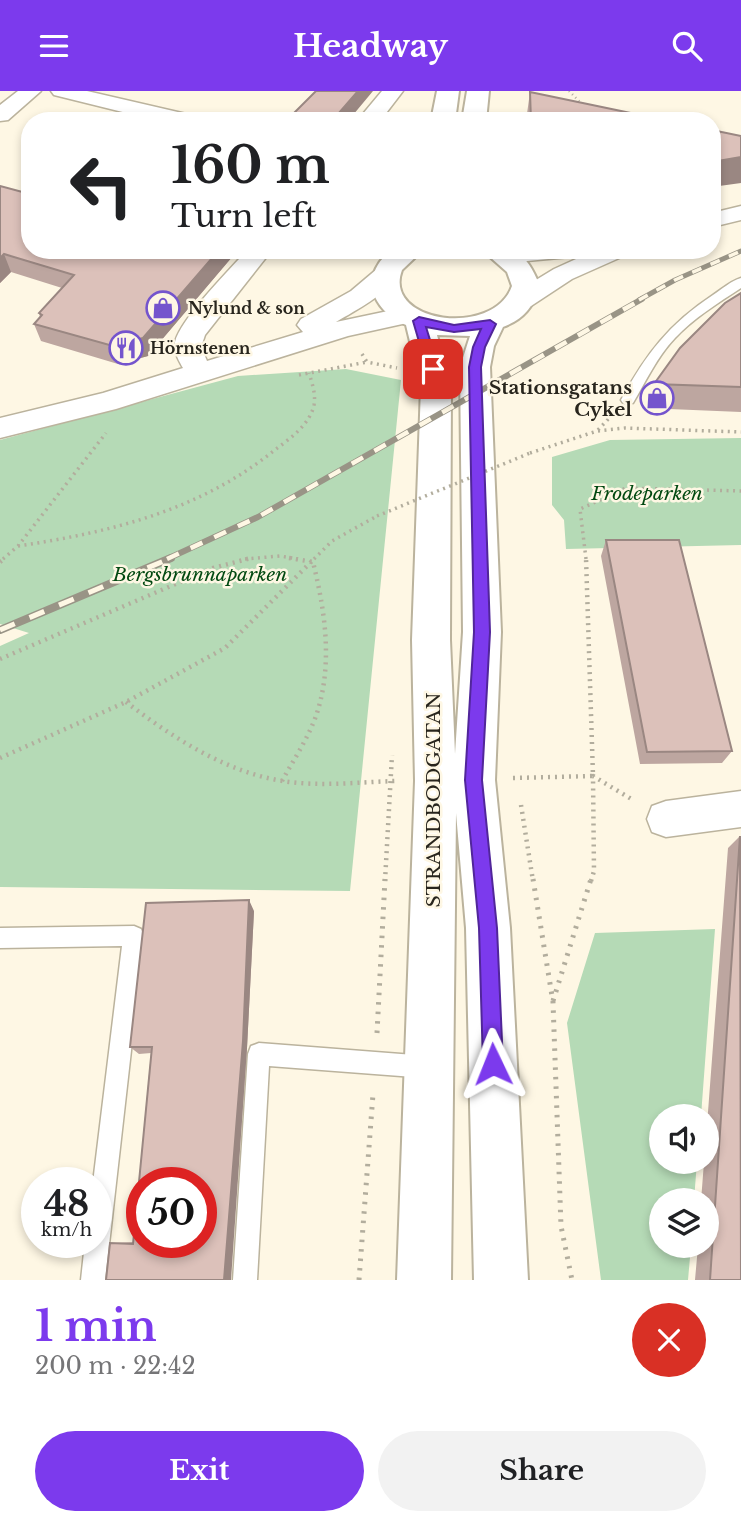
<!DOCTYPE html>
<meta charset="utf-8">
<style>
body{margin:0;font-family:"Libre Baskerville",serif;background:#f2f2f2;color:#202124;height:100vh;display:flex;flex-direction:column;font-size:26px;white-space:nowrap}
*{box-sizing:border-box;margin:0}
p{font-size:23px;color:#757577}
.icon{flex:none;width:38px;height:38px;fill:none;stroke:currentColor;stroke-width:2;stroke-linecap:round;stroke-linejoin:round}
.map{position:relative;height:1189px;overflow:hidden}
.side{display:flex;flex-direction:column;background:#fff;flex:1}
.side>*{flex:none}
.top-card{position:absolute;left:21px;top:21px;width:700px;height:147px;border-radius:28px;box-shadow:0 4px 10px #0003;background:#fff;color:#202124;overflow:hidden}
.fabs{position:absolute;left:649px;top:1013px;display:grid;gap:14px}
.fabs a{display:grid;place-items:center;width:70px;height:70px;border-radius:50%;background:#fff;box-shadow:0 4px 10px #0003;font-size:35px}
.speed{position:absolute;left:21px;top:1076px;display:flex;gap:14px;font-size:35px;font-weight:700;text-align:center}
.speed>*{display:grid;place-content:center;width:91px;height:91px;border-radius:50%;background:#fff;box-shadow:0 4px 10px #0003;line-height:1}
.speed small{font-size:18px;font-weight:400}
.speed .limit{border:10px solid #d22;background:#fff;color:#111}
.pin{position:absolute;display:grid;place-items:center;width:60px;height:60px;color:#fff;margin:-30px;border-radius:14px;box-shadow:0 4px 10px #0006}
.me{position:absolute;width:77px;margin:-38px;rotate:358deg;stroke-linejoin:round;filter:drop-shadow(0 0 5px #0008)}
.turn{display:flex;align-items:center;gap:24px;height:147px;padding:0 35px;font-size:32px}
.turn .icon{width:91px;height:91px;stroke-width:2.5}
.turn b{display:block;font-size:49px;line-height:60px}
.round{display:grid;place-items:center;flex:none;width:74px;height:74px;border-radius:37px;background:#f2f2f2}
.summary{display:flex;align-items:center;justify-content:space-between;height:119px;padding:0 35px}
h1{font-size:42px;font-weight:700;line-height:52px;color:#7c3aed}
.button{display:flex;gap:14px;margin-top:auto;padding:14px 35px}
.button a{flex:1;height:80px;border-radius:42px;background:#7c3aed;color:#fff;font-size:28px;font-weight:700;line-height:80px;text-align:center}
.button a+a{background:#f2f2f2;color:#202124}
header{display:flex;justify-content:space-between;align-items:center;height:91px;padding:0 35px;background:#7c3aed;color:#fff;font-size:32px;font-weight:700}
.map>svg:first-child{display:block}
.green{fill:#b5dab6}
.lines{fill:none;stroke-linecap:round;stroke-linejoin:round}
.lane-casing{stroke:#bbb39d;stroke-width:3}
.street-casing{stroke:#bbb39d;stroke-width:3}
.secondary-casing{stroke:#bbb39d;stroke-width:4}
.path-far3{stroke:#b2ad9d;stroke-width:2.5;stroke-dasharray:1 3.5;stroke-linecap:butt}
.path-far2{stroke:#b2ad9d;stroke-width:3.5;stroke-dasharray:2 4.5;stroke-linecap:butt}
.path-far1{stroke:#b2ad9d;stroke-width:4.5;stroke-dasharray:2 5;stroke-linecap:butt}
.path{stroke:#b2ad9d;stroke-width:5;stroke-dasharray:2.5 7;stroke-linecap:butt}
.lane{fill:#fff;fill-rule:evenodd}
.street{fill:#fff;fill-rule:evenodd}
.secondary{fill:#fff;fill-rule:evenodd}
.rail-far2-casing{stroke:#999486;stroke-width:5}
.rail-far1-casing{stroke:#999486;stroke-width:6}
.rail-casing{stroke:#999486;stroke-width:8}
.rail-far2{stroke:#fef7e4;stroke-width:3.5;stroke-dasharray:10;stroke-linecap:butt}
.rail-far1{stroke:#fef7e4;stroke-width:4.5;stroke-dasharray:13;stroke-linecap:butt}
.rail{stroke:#fef7e4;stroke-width:5;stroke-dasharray:16;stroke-linecap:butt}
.path-bridge{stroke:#b2ad9d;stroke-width:3.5;stroke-dasharray:2 4.5;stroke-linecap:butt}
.wall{fill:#bda6a0}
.shaded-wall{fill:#9a8782}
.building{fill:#dcc1ba;stroke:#9a8782;stroke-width:2;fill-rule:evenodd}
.route{fill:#7c3aed;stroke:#51269a;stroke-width:2}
.labels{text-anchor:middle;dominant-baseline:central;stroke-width:5;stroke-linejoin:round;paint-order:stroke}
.far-poi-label{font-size:16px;font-weight:bold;fill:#28251d;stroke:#fef7e4;text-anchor:start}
.poi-label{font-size:19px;font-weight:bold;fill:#28251d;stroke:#fef7e4;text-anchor:end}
.park-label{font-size:19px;font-style:italic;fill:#024911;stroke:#fef7e4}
.street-label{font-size:19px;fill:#28251d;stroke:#fef7e4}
</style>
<header><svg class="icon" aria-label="menu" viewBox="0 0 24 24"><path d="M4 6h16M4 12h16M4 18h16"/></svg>Headway<svg class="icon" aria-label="search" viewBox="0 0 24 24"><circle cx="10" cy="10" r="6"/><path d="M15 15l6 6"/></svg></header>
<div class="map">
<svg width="741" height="1189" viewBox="0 0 741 1189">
<rect width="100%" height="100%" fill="#fef7e4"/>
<path class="green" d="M346 278 401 289 350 800 0 796V555L29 542 0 533V349L238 285Z
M741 347V454L566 458 564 429 552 414V366L610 349Z
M715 838 701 1025 662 1026V1071H697L694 1109 662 1110V1155H691L688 1189H601L567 932 595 842Z"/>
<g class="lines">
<defs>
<path id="lane" d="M741 187V197C718 212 694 227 675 247 657 266 646 290 633 312H623L621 309C646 263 669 233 713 204 722 198 731 190 741 187Z
M134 835 141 838 144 845 105 1189H81L85 1152H96V1092H93L122 855 0 857V837Z
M259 952 427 965 435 968 438 976 435 984 427 987 269 975 257 1189H233L248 963 251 955Z"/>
<path id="street" d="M18 0H41L8 29 0 30V14Z
M51 0H87L195 25 198 30H159L54 4Z
M382 0H403L380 30H357Z
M741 115V129L712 136V122Z
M247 159H272L205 244 201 256 207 270 303 241 297 234 301 228 351 200 377 178 386 175 395 178 399 183C384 205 358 218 336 231L407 216 416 218 420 224 416 230 348 245 116 318 0 347V327L103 302 183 277C179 270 173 260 175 251 181 227 229 180 247 159Z
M582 159 579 164 570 166 505 172 496 170 493 165 498 159Z
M596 159H629L626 164 572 188 531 215 522 217 513 215 509 209 513 203 554 178Z
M741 700V736L666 746 652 741 647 728 652 715 666 710Z"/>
<path id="secondary" d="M437 0H459L455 30H431Z
M467 0H489L486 30H462Z
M391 159H423L402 179C382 232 494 247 512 195L507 181 482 159C518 159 525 160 540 195 533 216 524 228 503 236L494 255 490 276 501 541 495 689 510 837 528 1189H474L466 837 456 722 451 1189H397L415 690 412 549 421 296 406 234C371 218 359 186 391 159ZM437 244 470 245 460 276 463 541 455 663 450 549 451 296Z"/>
</defs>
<use href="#lane" class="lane-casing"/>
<use href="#street" class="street-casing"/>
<use href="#secondary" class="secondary-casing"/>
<path class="path-far3" d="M569 0 583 14"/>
<path class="path-far2" d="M362 263 367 271 397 277
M299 284 367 271
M598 339 611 325
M530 362 597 340 625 337 741 341
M18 455C112 441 201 419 276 358 291 347 310 333 314 314 316 303 312 292 309 282
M3 468 18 455 106 342
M245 468 280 465 298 468
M314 468 332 450 377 425
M586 468 580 418 626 397 741 400"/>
<path class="path-far1" d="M0 471 5 467
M0 568 213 477 251 467
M126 611C172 646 225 681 283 690 320 696 359 691 396 690
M0 667 126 611 225 557 315 467
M513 687 593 685 586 467
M282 690C294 668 309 646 317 622 333 572 325 520 313 471L289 467
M521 714 533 790
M385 790 392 664
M591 790 594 780 593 685 633 709"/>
<path class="path" d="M533 788 553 911 561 1135 572 1189
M553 910 591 788
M377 942 385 788
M359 1189 373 1003"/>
<use href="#lane" class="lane"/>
<use href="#street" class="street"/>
<use href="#secondary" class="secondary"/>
<defs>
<path id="rail-far2" d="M639 209 675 189 741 160"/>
<path id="rail-far1" d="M167 468 258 426 642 208"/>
<path id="rail" d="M0 539 171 467"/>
</defs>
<use href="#rail-far2" class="rail-far2-casing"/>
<use href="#rail-far1" class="rail-far1-casing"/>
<use href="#rail" class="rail-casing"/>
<use href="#rail-far2" class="rail-far2"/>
<use href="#rail-far1" class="rail-far1"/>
<use href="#rail" class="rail"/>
<path class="path-bridge" d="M377 425 530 362"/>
</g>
<path class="wall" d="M530 1 669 30H526Z
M0 95 238 159 148 265 118 273 41 250 34 233 40 226 39 222 62 197 11 181 0 192Z
M741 202V321L645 317 654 293Z
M606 449 732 660 722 672 640 673 601 465Z
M740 745 741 1189H695L698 1155H707V1110H701L704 1071H707V1034L728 757Z
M254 820 247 957 230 1189 110 1152 133 1151 151 962 139 963 130 956Z"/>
<path class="shaded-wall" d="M358 0H373L348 30H332Z
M741 66V92L712 96V71Z
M219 159H238L148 265 118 273 113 255Z
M4 163 11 181 0 192V167Z
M249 809 254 820 247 957 231 1189H224Z"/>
<path class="building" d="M316 0H358L332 30H286Z
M530 1 669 30H531Z
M712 39 741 45V66L712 71Z
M0 95 30 103V159H219L143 247 113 255 34 233 42 224 39 222 74 184 4 163 0 167Z
M741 202V296L654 293 680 257 725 212Z
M606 449H679L732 660 647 661Z
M740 745 741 1189H710Z
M249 809 243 950 224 1189H106L110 1152 133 1153 152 956H130L146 812ZM142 1092H201V1152H142Z"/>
<path class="route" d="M419 226 454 234 490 229 496 233 485 256 481 276 490 541 482 689 497 837 503 973 500 980 493 983 486 980 483 973 479 837 465 689 474 541 469 276 473 256 481 238 454 241 426 236 439 278 433 282 427 278 413 230Z"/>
<defs>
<symbol id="shop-ring" viewBox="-11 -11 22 22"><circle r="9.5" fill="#fef7e4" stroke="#7454cd" stroke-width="1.5"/><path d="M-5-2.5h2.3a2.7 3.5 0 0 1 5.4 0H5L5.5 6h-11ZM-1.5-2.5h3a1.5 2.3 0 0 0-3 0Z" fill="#7454cd"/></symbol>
<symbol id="restaurant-ring" viewBox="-11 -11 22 22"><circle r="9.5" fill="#fef7e4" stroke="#7454cd" stroke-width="1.5"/><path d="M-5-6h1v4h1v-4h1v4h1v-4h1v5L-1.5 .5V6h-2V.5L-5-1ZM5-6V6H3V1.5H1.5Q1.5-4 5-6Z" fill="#7454cd"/></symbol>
</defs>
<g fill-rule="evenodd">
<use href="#shop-ring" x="144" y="198" width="38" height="38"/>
<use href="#restaurant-ring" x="107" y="238" width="38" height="38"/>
<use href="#shop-ring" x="638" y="288" width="38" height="38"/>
</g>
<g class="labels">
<g class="far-poi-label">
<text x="188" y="217">Nylund &amp; son</text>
<text x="150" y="257">Hörnstenen</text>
</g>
<g class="poi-label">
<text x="632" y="296">Stationsgatans<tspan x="632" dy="22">Cykel</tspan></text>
</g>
<g class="park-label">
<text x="647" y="402">Frodeparken</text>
<text x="200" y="483">Bergsbrunnaparken</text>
</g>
<g class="street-label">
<text transform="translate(433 709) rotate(-90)">STRANDBODGATAN</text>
</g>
</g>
</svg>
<div class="fabs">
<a><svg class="icon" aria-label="sound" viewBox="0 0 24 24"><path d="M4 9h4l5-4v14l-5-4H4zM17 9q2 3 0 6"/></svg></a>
<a><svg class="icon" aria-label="layers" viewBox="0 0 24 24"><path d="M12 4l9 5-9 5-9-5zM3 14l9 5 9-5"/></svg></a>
</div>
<div class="speed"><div>48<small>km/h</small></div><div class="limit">50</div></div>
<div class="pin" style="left:433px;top:278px;background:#d93025"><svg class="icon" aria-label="arrive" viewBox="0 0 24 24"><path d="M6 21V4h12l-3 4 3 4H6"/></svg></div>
<svg class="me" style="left:493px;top:973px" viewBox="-20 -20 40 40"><path d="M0-17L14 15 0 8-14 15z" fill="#7c3aed" stroke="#fff" stroke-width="4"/></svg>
<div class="top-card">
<div class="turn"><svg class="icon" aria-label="left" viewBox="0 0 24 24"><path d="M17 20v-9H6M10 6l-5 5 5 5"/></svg><div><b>160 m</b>Turn left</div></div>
</div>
</div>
<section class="side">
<div class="summary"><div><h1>1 min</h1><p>200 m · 22:42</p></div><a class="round" style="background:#d93025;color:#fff"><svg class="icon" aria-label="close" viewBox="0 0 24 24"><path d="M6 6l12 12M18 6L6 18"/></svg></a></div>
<div class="button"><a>Exit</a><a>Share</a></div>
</section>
